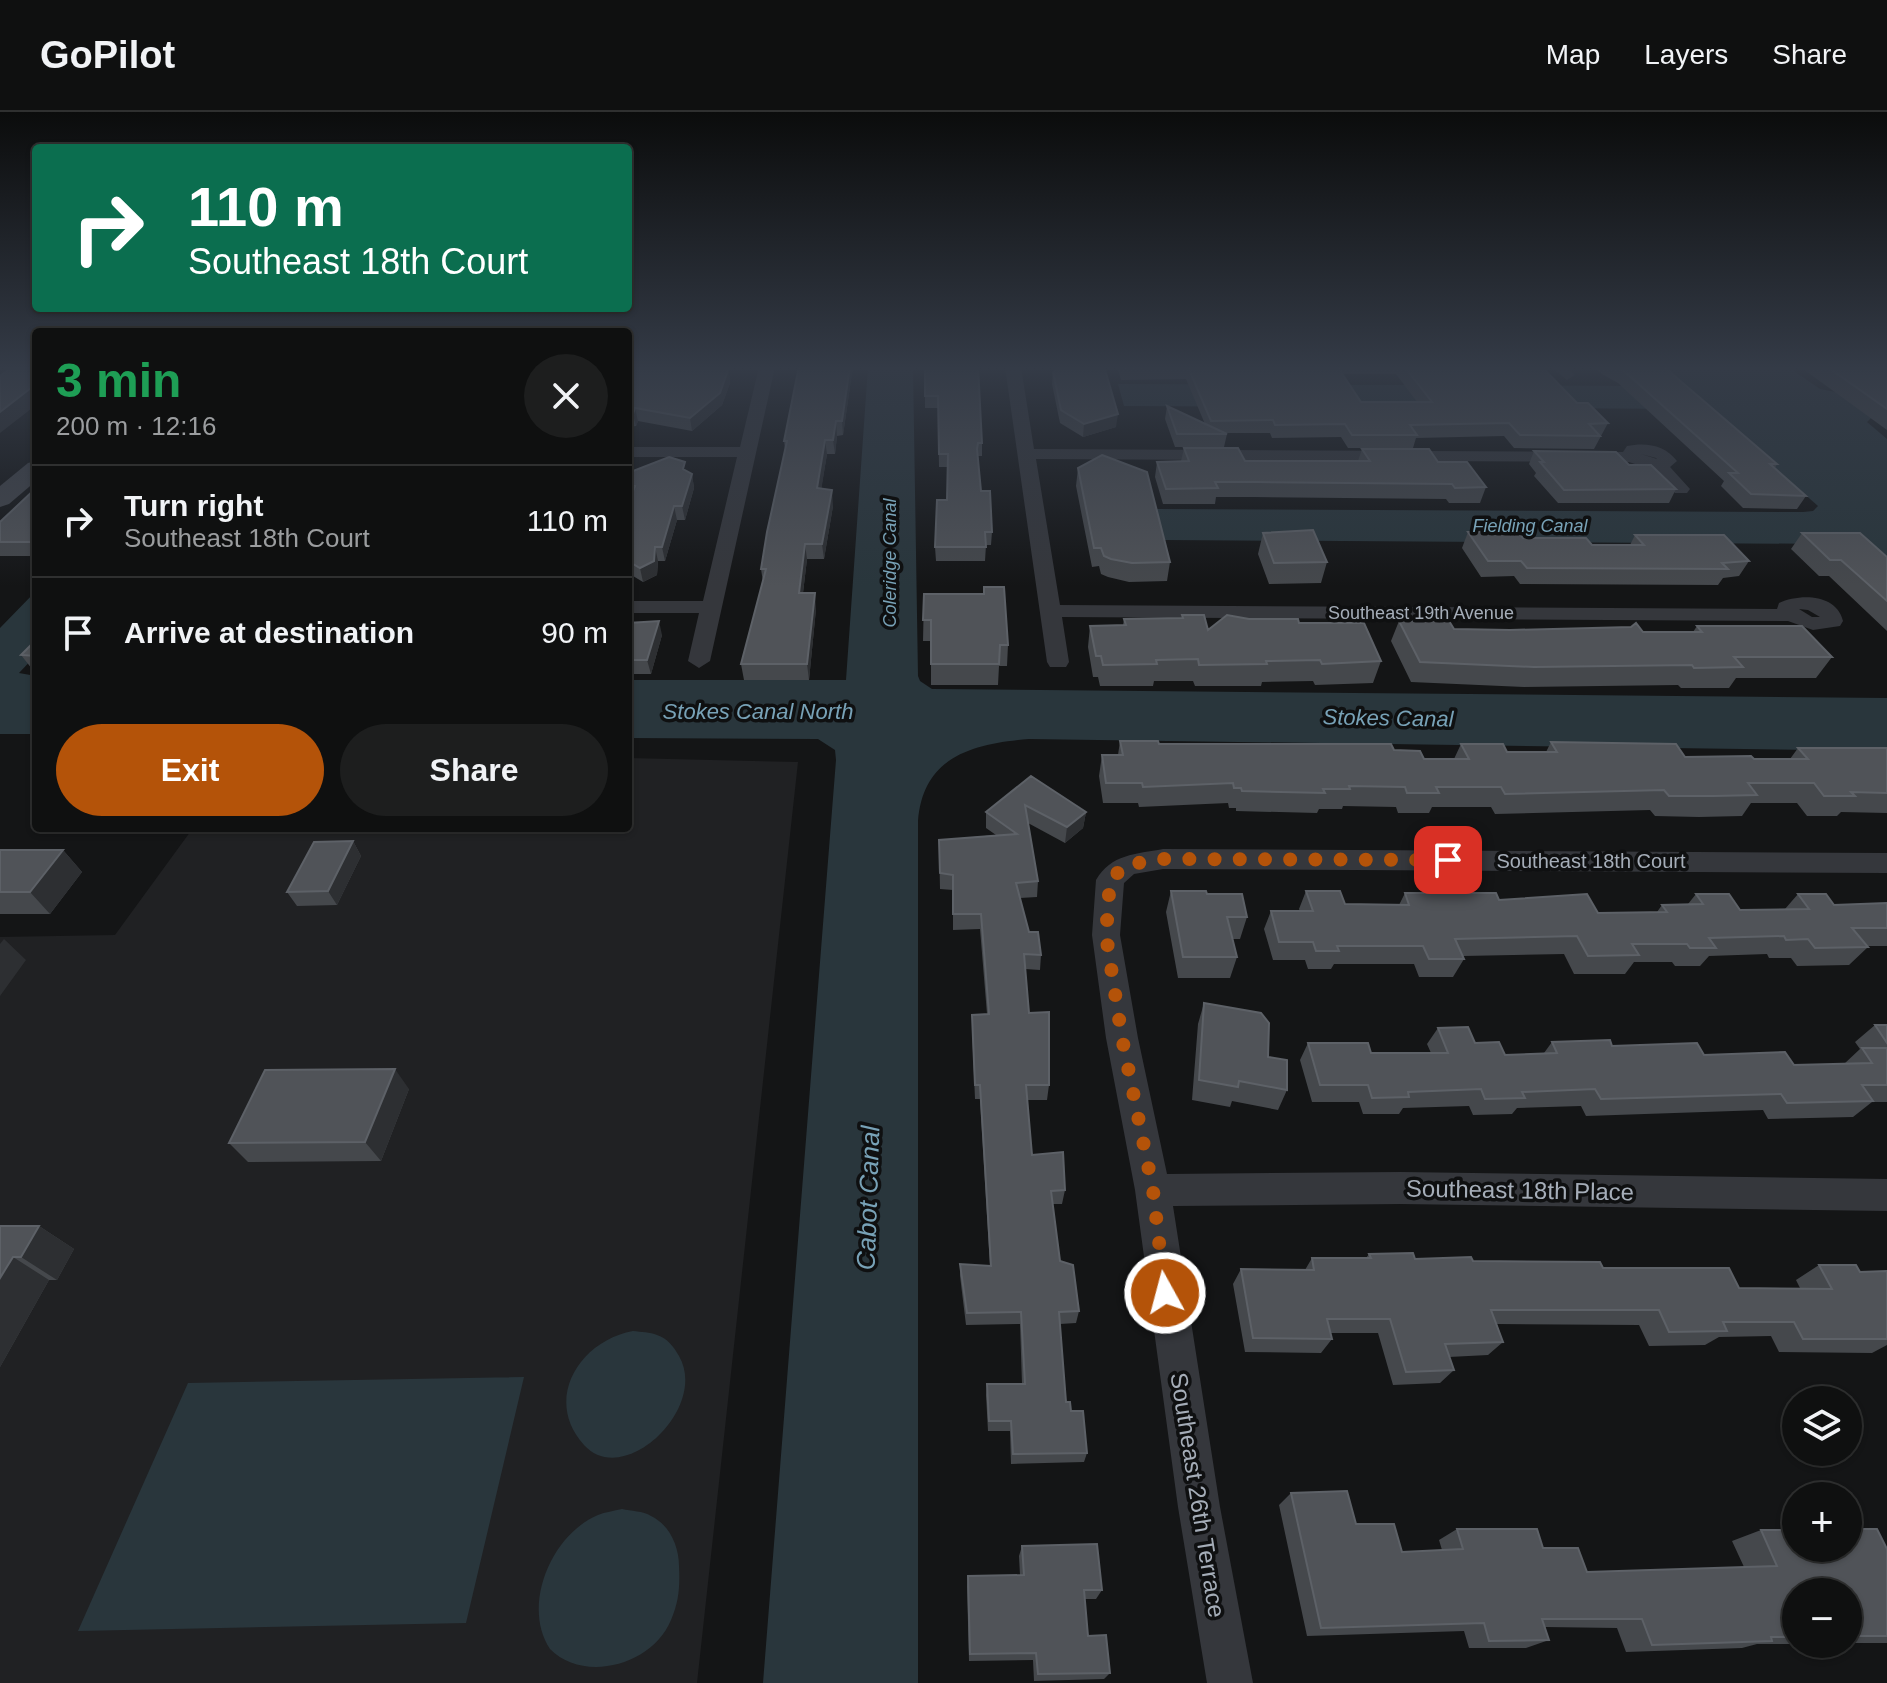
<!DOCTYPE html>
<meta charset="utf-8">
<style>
body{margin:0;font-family:Helvetica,sans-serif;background:#1d1e1e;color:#f1f3f6;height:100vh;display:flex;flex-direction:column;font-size:30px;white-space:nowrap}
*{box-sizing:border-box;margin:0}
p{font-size:26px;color:#9b9d9f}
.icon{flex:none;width:44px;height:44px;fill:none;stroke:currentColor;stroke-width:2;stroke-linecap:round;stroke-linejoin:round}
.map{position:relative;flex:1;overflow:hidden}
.panel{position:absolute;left:32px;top:216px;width:600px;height:504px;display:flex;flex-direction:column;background:#0f1010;border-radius:8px;box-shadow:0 2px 6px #0004,0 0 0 2px #2f3030}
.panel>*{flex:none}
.top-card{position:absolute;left:32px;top:32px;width:600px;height:168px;border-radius:8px;box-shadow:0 2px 6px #0004,0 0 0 2px #2f3030;background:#0b6e4f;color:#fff;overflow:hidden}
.buttons{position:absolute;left:1782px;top:1274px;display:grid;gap:16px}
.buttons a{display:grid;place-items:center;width:80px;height:80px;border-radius:50%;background:#0f1010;box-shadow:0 2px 6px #0004,0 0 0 2px #2f3030;font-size:40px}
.pin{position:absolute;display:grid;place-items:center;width:68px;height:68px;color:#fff;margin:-34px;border-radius:16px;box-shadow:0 4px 12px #0006}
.me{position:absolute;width:88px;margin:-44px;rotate:353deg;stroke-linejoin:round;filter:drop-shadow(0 0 6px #0008)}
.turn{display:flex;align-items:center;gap:28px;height:168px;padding:0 24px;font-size:36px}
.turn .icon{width:104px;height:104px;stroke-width:2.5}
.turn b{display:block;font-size:56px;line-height:68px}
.round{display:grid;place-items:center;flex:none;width:84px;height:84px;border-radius:42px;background:#1d1e1e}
.summary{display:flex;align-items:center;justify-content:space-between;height:136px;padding:0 24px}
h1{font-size:48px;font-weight:600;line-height:60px;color:#1e9e55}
.button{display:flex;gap:16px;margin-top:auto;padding:16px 24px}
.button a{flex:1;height:92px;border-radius:48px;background:#b45309;color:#fff;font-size:32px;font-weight:600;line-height:92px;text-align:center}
.button a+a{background:#1d1e1e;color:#f1f3f6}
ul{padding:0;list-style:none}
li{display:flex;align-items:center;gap:24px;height:112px;padding:0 24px;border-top:2px solid #2f3030}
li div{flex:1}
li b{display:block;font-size:30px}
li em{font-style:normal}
header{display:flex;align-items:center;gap:48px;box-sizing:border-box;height:112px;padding:0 40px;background:#0f1010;border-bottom:2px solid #2f3030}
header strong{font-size:38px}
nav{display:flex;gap:44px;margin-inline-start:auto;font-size:28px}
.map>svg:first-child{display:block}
.built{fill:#202123}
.water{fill:#29363c}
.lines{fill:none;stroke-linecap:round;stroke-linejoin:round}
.street{fill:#35373c;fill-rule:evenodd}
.secondary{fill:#43464c;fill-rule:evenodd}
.wall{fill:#45484c;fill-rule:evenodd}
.shaded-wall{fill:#2d2f32}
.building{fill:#505358;stroke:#5d6167;stroke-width:2}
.route{stroke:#b45309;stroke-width:14;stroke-dasharray:0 25.2}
.labels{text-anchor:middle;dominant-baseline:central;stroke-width:7;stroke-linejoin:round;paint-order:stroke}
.far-water-label{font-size:18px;font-style:italic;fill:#78a2b7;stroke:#0f1011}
.far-street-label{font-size:18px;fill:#a5adb8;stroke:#0f1011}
.street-label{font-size:20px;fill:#a5adb8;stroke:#0f1011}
.water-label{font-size:22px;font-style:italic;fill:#78a2b7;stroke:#0f1011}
.near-street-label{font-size:24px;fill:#a5adb8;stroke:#0f1011}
.near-water-label{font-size:26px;font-style:italic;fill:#78a2b7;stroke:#0f1011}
</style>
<header>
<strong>GoPilot</strong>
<nav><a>Map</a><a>Layers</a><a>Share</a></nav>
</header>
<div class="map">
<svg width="1887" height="1571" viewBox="0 0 1887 1571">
<rect width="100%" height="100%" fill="#141516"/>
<path class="built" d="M628 646 798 650 697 1571H0V825L115 823 193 716H628Z"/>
<path class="water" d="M868 255H913L918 564 920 569 932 577 1887 586V639L1029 627C973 632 923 644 918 709V1571H763L836 648 835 638 818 627 628 626V568H846Z
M1658 255H1788L1820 277 1841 281 1872 305 1867 310 1887 327V452L1842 432 1165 428 1155 397 1803 400 1813 399 1818 394 1718 306 1689 297 1124 294 1118 272 1660 274Z
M36 479V543L19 561 36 564V622H0V516Z
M633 1219C641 1220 650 1220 657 1223 667 1226 674 1235 679 1244 709 1296 624 1377 584 1333 543 1288 579 1229 633 1219Z
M524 1265 466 1511 78 1519 188 1271Z
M622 1397C631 1399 643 1399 651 1404 670 1413 679 1435 679 1454 680 1474 679 1490 671 1508 652 1554 583 1571 550 1537 521 1493 552 1422 598 1403 605 1400 614 1399 622 1397Z"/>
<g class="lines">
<path class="street" d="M759 255H775L710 549 699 556 688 549 699 501H628V489H703L737 345H628V335H740Z
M1005 255H1021L1034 337 1623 340 1627 334C1646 330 1665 333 1677 349L1670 355 1690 377 1687 381H1675L1653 358 1629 350 1036 347 1060 493 1777 497 1779 491C1799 482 1836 481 1843 509L1840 514 1813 518 1788 509 1062 505 1069 550 1066 555H1050L1047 550ZM1641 342 1656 346 1657 347ZM1799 497 1808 498 1820 505H1812Z
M1551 255H1567L1575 263 1567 268Z
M1163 737 1887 741V761L1163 757 1134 762 1124 771 1120 823 1138 926 1167 1062 1401 1060 1887 1067V1099L1401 1092 1173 1094 1220 1395 1253 1571H1207L1178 1395 1135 1078 1106 926 1092 823 1096 768C1111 742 1136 742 1163 737Z"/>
<path class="secondary" d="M36 349V369L9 392 0 395V374L28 351Z"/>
</g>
<path class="wall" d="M628 254H728L730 271 722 293 692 319 638 309 636 314 628 315Z
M799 254H853L843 323 837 324 835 342H827L821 377 833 394 824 447H807L803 481 816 497 809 568H744L741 552 763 470 761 457 785 337 784 329Z
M925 254 982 331V344H978L981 379 992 420 991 433H986L985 449H936L935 435 947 388 948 355H939L938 296H925Z
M1117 254H1541L1577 291 1608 311 1594 337 1514 336 1504 324 1416 326 1413 336H1348L1341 325 1272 326 1270 321H1225L1227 322 1224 335H1175L1165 307 1167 294 1205 312 1186 267 1121 268ZM1342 262H1396L1417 290H1361Z
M1594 254H1663L1777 352 1775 356 1806 384 1797 397 1743 396 1721 374 1724 369 1618 271 1602 262Z
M1799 254H1887V318Z
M1053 260 1116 315 1083 325 1060 311 1052 272Z
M1184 336 1245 349H1358L1362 337 1438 350 1486 375 1480 391H1449L1446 387 1254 385H1216L1215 392H1163L1155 365 1157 350 1181 349Z
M1534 339 1629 353 1676 377 1669 391H1558L1534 364 1536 361 1529 352Z
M1078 356 1170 450 1167 469 1129 470 1108 465 1101 462 1099 454 1092 455 1076 374Z
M687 360 692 362 694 376 685 408H677L665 449H658L657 463 643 470 628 461V392L630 387H628V361Z
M36 376V444H0V410Z
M1468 420 1592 433H1630L1635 423 1749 449 1739 464 1723 466 1718 473 1520 472 1514 464 1481 465 1462 436Z
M1263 421 1327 450 1321 471 1269 472 1258 442Z
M1802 421 1887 445V519L1829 464H1819L1791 437Z
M924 482 1008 533 1007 554H999L998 573H931V529H923Z
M1182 503 1208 518 1249 507 1299 511 1381 549 1373 571 1315 573 1313 569 1262 570 1261 574H1195L1193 569H1154L1153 574H1100L1098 565H1093L1088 535 1090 514 1123 513 1124 507 1182 506Z
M1399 509 1454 517 1693 520 1697 514 1832 545 1816 566H1736L1729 576H1681L1678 573 1524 575 1411 570 1391 529Z
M628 511 662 523 651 562H628Z
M36 528V562L21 543Z
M1120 629 1159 632 1394 638 1424 647H1454L1461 632 1507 640H1546L1551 630 1685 645 1754 647H1790L1798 636H1887V701L1841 700 1837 704H1807L1797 691H1751L1742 704 1699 705 1655 704 1650 698 1495 702 1491 695H1432L1429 701H1398L1396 695 1343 694 1342 697H1319L1317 701 1236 699V696H1229L1228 691 1139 695 1138 691H1103L1099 664 1102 643H1118Z
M1031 664 1086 700 1083 716 1065 731 1028 711 1038 769 1037 785 1020 786 1029 820 1041 843 1040 858 1025 857 1029 901 1049 973 1047 988H1027L1032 1043 1065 1078 1062 1092H1052L1060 1149 1079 1199 1076 1211 1060 1212 1066 1290 1087 1341 1084 1350 1011 1352 1010 1319H988L986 1283 987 1272H1022L1020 1212 966 1213 960 1164V1152L990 1154 980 987H975L972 918V903L987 902 980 817 953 818V778L940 777 939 728 996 723 986 716V700Z
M353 729 361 744 337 793 297 794 287 780Z
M0 738H63L82 760 50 802H0Z
M1171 779 1247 805 1240 827H1232L1237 845 1230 866H1178L1166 800Z
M1306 779 1345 792 1399 793 1405 781 1499 788 1598 801 1657 800 1662 793 1688 792 1696 782 1740 798 1785 797 1798 782 1834 793 1887 791V834H1867L1868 835 1849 853 1797 854 1791 846H1769L1767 842 1709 844 1700 854H1675L1672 850H1634L1625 862H1574L1564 842 1463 844 1464 847 1453 865H1419L1414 852H1334L1331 857H1308L1305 848H1273L1264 817 1271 799H1300L1299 797Z
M1204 891 1268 945 1287 978 1278 998 1232 989 1230 995 1192 988 1198 912Z
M1875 913H1887V990H1872L1853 1005 1768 1007 1763 998 1586 1004 1581 994 1517 996 1512 1002 1473 1003 1469 994 1403 996 1399 1002H1363L1359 990H1312L1300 948 1308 931 1371 941H1431L1427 932 1438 916 1505 943 1544 941 1552 930 1612 934 1794 953 1844 952 1860 937 1855 930Z
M409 977 381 1049 248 1050 229 1031Z
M0 1114H39L74 1137 57 1168H49L0 1255Z
M1369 1142 1415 1147 1603 1156 1739 1176H1800L1796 1168 1819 1153 1860 1160 1887 1159V1233L1872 1241 1779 1240 1771 1224 1719 1225 1705 1233 1649 1234 1639 1213 1497 1212 1503 1230 1488 1243 1449 1245 1454 1258 1440 1271 1393 1273 1378 1221H1330L1332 1227 1321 1241 1245 1240 1233 1172 1241 1157 1305 1158 1312 1146H1366Z
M1291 1381 1356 1412 1402 1440 1442 1438 1439 1428 1457 1417 1543 1436 1587 1460 1744 1455 1732 1429 1761 1418 1887 1437V1531H1848V1480H1796V1532H1757L1742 1536 1626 1540 1617 1516 1545 1515 1549 1528 1526 1536H1469L1464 1519 1307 1524 1279 1393Z
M1022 1434 1102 1478 1096 1487H1085L1088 1524 1110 1561 1104 1567 1034 1569 1033 1548 969 1549 967 1474 968 1464 1020 1463 1019 1444Z"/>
<path class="shaded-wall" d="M728 254 730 271 722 293 692 319 690 306Z
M850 254H853L843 323 842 309Z
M36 272V293L0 321V300Z
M635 296 638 309 636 314 633 302Z
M1118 302 1116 315 1083 325 1084 312Z
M836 309 837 324 835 342 833 328Z
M825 328 827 342 819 392 817 376Z
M692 362 694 376 685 408 682 394Z
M832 378 833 394 824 447 822 432Z
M674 394 677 408 665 449 662 435Z
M805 432 807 447 801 497 799 481Z
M655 435 658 449 657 463 643 470 640 456Z
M815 481 816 497 809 568 807 552Z
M659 509 662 523 651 562 647 548Z
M1086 700 1083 716 1065 731 1067 715Z
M353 729 361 744 337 793 328 779Z
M63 738 82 760 50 802 30 780Z
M4 827 26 848 0 884V832Z
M395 957 409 977 381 1049 365 1030Z
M39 1114 74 1137 57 1168 21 1145Z
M13 1145 49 1168 0 1255V1166Z"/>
<path class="building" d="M13 254H36V272L0 300V264Z
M628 254H728V258L720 281 690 306 635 296 633 302H628Z
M799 254H850L842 309H836L833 328H825L817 376 832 378 822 432H805L799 481H815L807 552H741L766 457H761L767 420 787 329H784Z
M925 254H978L982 331H978L977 337 981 379H990L992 420H985L986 435H935L937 388H947L948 342H939L938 284H925Z
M1060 254H1104L1118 302 1084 312 1061 298 1053 260Z
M1122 254H1337L1361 290H1432L1404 254H1541L1577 291H1588L1608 311 1589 312 1600 324 1520 323 1509 311 1410 313 1417 323H1352L1345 312 1275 313 1273 308 1211 309 1188 255 1122 256Z
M1616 254H1663L1777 352H1770L1806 384 1751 382 1729 361H1738L1624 259Z
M1826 254H1887V297Z
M1167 294 1227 322H1177Z
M1184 336H1238L1245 349H1370L1362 337H1429L1438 350H1467L1486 375 1455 376 1452 372 1257 370H1215L1218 376 1166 377 1157 350 1189 349Z
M1534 339 1616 340 1629 353H1651L1676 377 1564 378 1540 350H1544Z
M1102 343 1147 360 1170 450 1132 451 1111 447 1104 444 1101 436H1094L1078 356Z
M669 345 685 350 683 357 692 362 682 394H674L662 435H655L654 449 640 456 628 449V392L635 374 628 373V361Z
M36 376V428L34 430H0V410Z
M1313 418 1327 450 1274 451 1263 421Z
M1468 420H1518L1523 426H1586L1592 433H1644L1635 423H1724L1749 449 1722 451 1728 457 1527 456 1521 449H1488Z
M1802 421H1860L1887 445V489L1841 448H1830Z
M984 475H1004L1008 533H1000L999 552H931V508H923L924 482H984Z
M1182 503H1204L1208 518 1227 503 1249 507H1298L1299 511H1364L1381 549 1322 552 1320 548 1266 549 1267 552 1199 553 1198 547 1156 548 1157 552 1103 553 1101 544H1096L1090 514 1126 513 1124 507 1183 506Z
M659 509 647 548H628V511Z
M1399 509H1449L1454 517 1510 518 1631 515 1636 511 1643 520H1702L1697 514H1802L1832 545H1734L1743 555 1694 556 1692 553 1534 555 1420 550Z
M36 528V544L21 543Z
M1120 629H1158L1159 632H1391L1394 638 1420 639 1424 647H1469L1461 632H1503L1507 640H1557L1551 630 1676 632 1685 645 1751 644 1754 647H1808L1798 636H1887V681L1851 680 1855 684H1824L1814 671H1748L1757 683 1714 684H1669L1664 678 1505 682 1501 675H1436L1439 681H1407L1405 675 1349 674 1350 677H1323L1325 681 1242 679 1241 676H1234L1233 671 1143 675 1142 671H1106L1102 643H1123Z
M1031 664 1086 700 1067 715 1025 693 1038 769 1016 771 1029 820H1038L1041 843 1024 842 1029 901 1049 900V973H1026L1032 1043 1063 1040 1065 1078 1051 1079 1060 1149 1073 1153 1079 1199 1059 1200 1066 1290H1070L1071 1299H1083L1087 1341 1013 1342 1011 1309H989L987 1272H1025L1021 1200 967 1201 960 1152 991 1154 980 973H975L972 903 989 902 981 802H953V763L940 761 939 728 1017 722 986 700Z
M353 729 328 779 287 780 314 730Z
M0 738H63L30 780H0Z
M1171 779H1206L1207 782H1242L1247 805H1227L1237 845H1183Z
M1306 779H1340L1345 792 1409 793 1405 781H1496L1499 788 1587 782 1598 801 1667 800 1662 793 1703 792 1696 782H1729L1740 798 1809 797 1798 782H1826L1834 793 1887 791V816H1852L1868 835 1815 836 1808 827 1786 828 1784 824 1709 826 1716 836H1690L1687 832H1632L1639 843 1588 844 1577 824 1455 827 1464 847H1429L1423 834H1337L1339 839H1316L1313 830H1279L1271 799H1313Z
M1204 891 1261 901 1269 911 1268 945 1287 948V978L1239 969 1238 975 1199 968Z
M1875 913H1887V931Z
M1468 915 1475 931 1499 930 1505 943 1557 941 1552 930 1610 928 1612 934 1697 931 1704 943 1785 940 1794 953 1872 951 1862 936H1887V973H1862L1873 989 1787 991 1781 982 1601 987 1595 977 1522 980 1525 986 1485 987 1481 977 1408 980 1409 985 1372 986 1368 973H1320L1308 931H1368L1371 941H1448L1438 916Z
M395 957 365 1030 229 1031 265 958Z
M0 1114H39L21 1145H13L0 1166Z
M1413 1141 1415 1147 1471 1145 1473 1149 1600 1150 1603 1156H1729L1739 1176 1832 1177 1819 1153H1856L1860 1160 1887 1159V1227H1803L1794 1210H1723L1727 1219 1669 1220 1659 1198H1491L1503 1230 1445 1232 1454 1258 1406 1260 1390 1207H1327L1332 1227 1253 1226 1241 1157 1314 1158 1312 1146H1371L1369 1142Z
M1347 1379 1356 1412H1394L1402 1440 1463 1437 1457 1417H1537L1543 1436H1578L1587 1460 1777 1454 1761 1418H1796V1436H1848V1417H1877L1887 1437V1524H1848V1480H1796V1525H1771L1772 1529 1652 1533 1642 1507H1542L1549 1528 1489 1529 1484 1511 1321 1516 1291 1381Z
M1097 1432 1102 1478H1084L1088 1524 1106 1523 1110 1561 1038 1562 1036 1541 970 1542 968 1464 1024 1463 1022 1434Z"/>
<linearGradient id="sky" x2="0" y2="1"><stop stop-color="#0b0c0c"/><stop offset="0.54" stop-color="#343b47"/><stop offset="1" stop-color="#343b47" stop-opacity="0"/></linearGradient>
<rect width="1887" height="474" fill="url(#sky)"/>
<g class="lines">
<path class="route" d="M1165 1181 1153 1078 1122 926 1106 823 1110 768 1126 753 1163 747 1448 748"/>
</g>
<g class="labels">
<g class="far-water-label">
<text x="1530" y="414">Fielding Canal</text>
<text transform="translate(890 451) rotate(-90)">Coleridge Canal</text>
</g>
<g class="far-street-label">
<text x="1421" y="501">Southeast 19th Avenue</text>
</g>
<g class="street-label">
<text x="1591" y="749">Southeast 18th Court</text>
</g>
<g class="water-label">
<text x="758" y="599">Stokes Canal North</text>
<text transform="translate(1388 606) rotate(1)">Stokes Canal</text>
</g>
<g class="near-street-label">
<text transform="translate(1520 1078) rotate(1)">Southeast 18th Place</text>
<text transform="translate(1198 1383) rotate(81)">Southeast 26th Terrace</text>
</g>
<g class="near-water-label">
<text transform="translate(868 1086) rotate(-88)">Cabot Canal</text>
</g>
</g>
</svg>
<div class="buttons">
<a><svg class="icon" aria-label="layers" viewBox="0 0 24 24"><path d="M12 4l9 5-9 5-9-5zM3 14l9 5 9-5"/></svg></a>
<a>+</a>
<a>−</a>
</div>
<div class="pin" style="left:1448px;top:748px;background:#d93025"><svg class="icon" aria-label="arrive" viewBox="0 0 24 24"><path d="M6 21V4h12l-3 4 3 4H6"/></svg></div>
<svg class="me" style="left:1165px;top:1181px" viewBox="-20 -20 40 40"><circle r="17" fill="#b45309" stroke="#fff" stroke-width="3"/><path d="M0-11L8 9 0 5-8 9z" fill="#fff"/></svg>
<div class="top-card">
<div class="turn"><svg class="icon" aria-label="right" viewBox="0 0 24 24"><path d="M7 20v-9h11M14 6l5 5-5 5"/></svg><div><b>110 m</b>Southeast 18th Court</div></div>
</div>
<section class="panel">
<div class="summary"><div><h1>3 min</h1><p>200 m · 12:16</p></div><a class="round"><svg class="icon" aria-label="close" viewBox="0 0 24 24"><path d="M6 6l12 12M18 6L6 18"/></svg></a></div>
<ul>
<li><svg class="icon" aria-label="right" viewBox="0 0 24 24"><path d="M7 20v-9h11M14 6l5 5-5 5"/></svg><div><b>Turn right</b><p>Southeast 18th Court</p></div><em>110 m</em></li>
<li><svg class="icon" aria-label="arrive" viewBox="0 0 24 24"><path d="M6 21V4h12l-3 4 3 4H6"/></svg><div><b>Arrive at destination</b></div><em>90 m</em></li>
</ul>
<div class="button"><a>Exit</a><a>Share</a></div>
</section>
</div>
